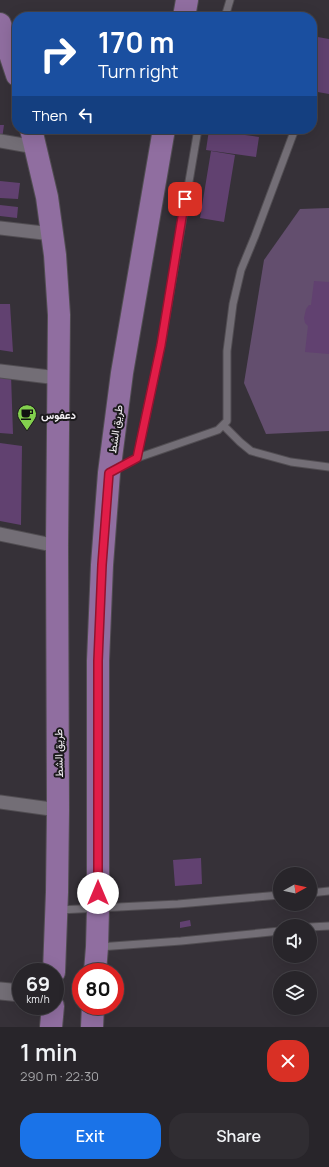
<!DOCTYPE html>
<meta charset="utf-8">
<style>
body{margin:0;font-family:Manrope,Vazirmatn,sans-serif;background:#302d32;color:#f1f3f6;height:100vh;display:flex;flex-direction:column;font-size:15px;white-space:nowrap}
*{box-sizing:border-box;margin:0}
p{font-size:13px;color:#a5a5a8}
.icon{flex:none;width:22px;height:22px;fill:none;stroke:currentColor;stroke-width:2;stroke-linecap:round;stroke-linejoin:round}
.map{position:relative;height:1027px;overflow:hidden}
.side{display:flex;flex-direction:column;background:#28252a;flex:1}
.side>*{flex:none}
.hud{position:absolute;left:12px;top:12px;width:305px;height:122px;border-radius:16px;box-shadow:0 4px 16px #0002,0 0 0 1px #444247;background:#1a4fa0;color:#fff;overflow:hidden}
.needle{width:26px;rotate:82deg}
.controls{position:absolute;left:273px;top:867px;display:grid;gap:8px}
.controls a{display:grid;place-items:center;width:44px;height:44px;border-radius:50%;background:#28252a;box-shadow:0 4px 16px #0002,0 0 0 1px #444247;font-size:20px}
.speed{position:absolute;left:12px;top:963px;display:flex;gap:8px;font-size:20px;font-weight:700;text-align:center}
.speed>*{display:grid;place-content:center;width:52px;height:52px;border-radius:50%;background:#28252a;box-shadow:0 4px 16px #0002,0 0 0 1px #444247;line-height:1}
.speed small{font-size:10px;font-weight:400}
.speed .limit{border:6px solid #d22;background:#fff;color:#111}
.pin{position:absolute;display:grid;place-items:center;width:34px;height:34px;color:#fff;margin:-17px;border-radius:8px;box-shadow:0 2px 6px #0006}
.me{position:absolute;width:44px;margin:-22px;rotate:0deg;stroke-linejoin:round;filter:drop-shadow(0 0 3px #0008)}
.turn{display:flex;align-items:center;gap:14px;height:84px;padding:0 20px;font-size:18px}
.turn .icon{width:52px;height:52px;stroke-width:2.5}
.turn b{display:block;font-size:28px;line-height:34px}
.then{display:flex;align-items:center;height:38px;padding:0 20px;background:#0003;gap:8px;font-size:15px}
.round{display:grid;place-items:center;flex:none;width:42px;height:42px;border-radius:16px;background:#302d32}
.overview{display:flex;align-items:center;justify-content:space-between;height:68px;padding:0 20px}
h1{font-size:24px;font-weight:600;line-height:30px}
.primary-button{display:flex;gap:8px;margin-top:auto;padding:8px 20px}
.primary-button a{flex:1;height:46px;border-radius:16px;background:#1a73e8;color:#fff;font-size:16px;font-weight:600;line-height:46px;text-align:center}
.primary-button a+a{background:#302d32;color:#f1f3f6}
.map>svg:first-child{display:block}
.green{fill:#634e6e}
.building{fill:#614170}
.lines{fill:none;stroke-linecap:round;stroke-linejoin:round}
.service-casing{stroke:#514d52;stroke-width:9}
.minor-casing{stroke:#514d52;stroke-width:15}
.tertiary-casing{stroke:#514d52;stroke-width:19}
.trunk-casing{stroke:#514d52;stroke-width:24}
.service{stroke:#736e76;stroke-width:7}
.minor{stroke:#736e76;stroke-width:13}
.tertiary{stroke:#736e76;stroke-width:17}
.trunk{stroke:#906ea0;stroke-width:22}
.route-casing{stroke:#92132f;stroke-width:10}
.route{stroke:#e11d48;stroke-width:7}
.labels{text-anchor:middle;dominant-baseline:central;stroke-width:4;stroke-linejoin:round;paint-order:stroke}
.poi-label{font-size:11px;font-weight:bold;fill:#f4f1f5;stroke:#1c1a1d;text-anchor:start}
.street-label{font-size:11px;fill:#f4f1f5;stroke:#1c1a1d}
</style>
<div class="map">
<svg width="329" height="1027" viewBox="0 0 329 1027">
<rect width="100%" height="100%" fill="#363138"/>
<path class="green" d="M329 208V431L266 434 244 383 264 260 300 209Z"/>
<path class="building" d="M312 36 329 39V94L312 91Z
M0 125H4L2 139H0Z
M209 130 259 137 256 157 206 150Z
M211 151 235 155 224 222 200 218Z
M0 181 20 183 18 199 0 198Z
M0 205 18 207 17 218 0 216Z
M314 281 329 282V354L305 352 308 326 305 323 304 318 306 309 309 305H311Z
M0 304H10L13 352 0 350Z
M0 374 11 375 13 434 0 433Z
M0 443 22 446 21 525 0 521Z
M201 858 202 884 175 886 173 860Z
M190 920 191 926 180 928V922Z"/>
<g class="lines">
<defs>
<path id="service" d="M225 17 230 0
M223 425 240 442 251 451 291 462 329 467
M137 458 218 430 227 421V351L233 304 241 270 255 236 295 129
M113 471 137 458 161 345 198 129
M310 893 329 891
M59 910 178 904 280 895
M310 927 329 926
M99 947 181 941 280 931"/>
<path id="minor" d="M0 141 35 147
M0 228 52 234
M0 371 58 378
M0 534 57 546
M0 802 58 810"/>
<path id="tertiary" d="M0 991 21 993"/>
<path id="trunk" d="M184 17 187 0
M0 24 17 75
M31 129 47 197 55 255 59 315 57 546 58 810 57 892 54 972
M95 972 97 947 98 909V661L102 565 109 473 122 373 164 129
M51 1027 53 1006
M92 1027 93 1006"/>
</defs>
<use href="#service" class="service-casing"/>
<use href="#minor" class="minor-casing"/>
<use href="#tertiary" class="tertiary-casing"/>
<use href="#trunk" class="trunk-casing"/>
<use href="#service" class="service"/>
<use href="#minor" class="minor"/>
<use href="#tertiary" class="tertiary"/>
<use href="#trunk" class="trunk"/>
</g>
<g class="lines">
<defs>
<path id="route" d="M98 893V661L102 565 109 473 137 458 161 345 185 199"/>
</defs>
<use href="#route" class="route-casing"/>
<use href="#route" class="route"/>
</g>
<defs>
<symbol id="cafe-pin" viewBox="-11 -11 22 30"><path d="M0 17L-7.5 6A9.5 9.5 0 1 1 7.5 6Z" fill="#83d04e" stroke="#1c1a1d"/><path d="M-5.5-4.5H6V0H3Q3 3.5 0 3.5H-2.5Q-5.5 3.5-5.5 0ZM3-3.2v2h1.7v-2ZM-6 4.5H4V6H-6Z" fill="#111"/></symbol>
</defs>
<g fill-rule="evenodd">
<use href="#cafe-pin" x="16" y="403" width="22" height="30"/>
</g>
<g class="labels">
<g class="poi-label">
<text x="41" y="414">دعفوس</text>
</g>
<g class="street-label">
<text transform="translate(115 429) rotate(-82)">طريق الشط</text>
<text transform="translate(58 753) rotate(-91)">طريق الشط</text>
</g>
</g>
</svg>
<div class="controls">
<a><svg class="needle" viewBox="-14 -14 28 28"><path d="M0-13l5 13h-10z" fill="#e53935"/><path d="M0 13l5-13h-10z" fill="#a5a5a8"/></svg></a>
<a><svg class="icon" aria-label="sound" viewBox="0 0 24 24"><path d="M4 9h4l5-4v14l-5-4H4zM17 9q2 3 0 6"/></svg></a>
<a><svg class="icon" aria-label="layers" viewBox="0 0 24 24"><path d="M12 4l9 5-9 5-9-5zM3 14l9 5 9-5"/></svg></a>
</div>
<div class="speed"><div>69<small>km/h</small></div><div class="limit">80</div></div>
<div class="pin" style="left:185px;top:199px;background:#d93025"><svg class="icon" aria-label="arrive" viewBox="0 0 24 24"><path d="M6 21V4h12l-3 4 3 4H6"/></svg></div>
<svg class="me" style="left:98px;top:893px" viewBox="-20 -20 40 40"><circle r="19" fill="#fff"/><path d="M0-13L10 11 0 6-10 11z" fill="#e11d48"/></svg>
<div class="hud">
<div class="turn"><svg class="icon" aria-label="right" viewBox="0 0 24 24"><path d="M7 20v-9h11M14 6l5 5-5 5"/></svg><div><b>170 m</b>Turn right</div></div>
<div class="then">Then<svg class="icon" aria-label="left" viewBox="0 0 24 24"><path d="M17 20v-9H6M10 6l-5 5 5 5"/></svg></div>
</div>
</div>
<section class="side">
<div class="overview"><div><h1>1 min</h1><p>290 m · 22:30</p></div><a class="round" style="background:#d93025;color:#fff"><svg class="icon" aria-label="close" viewBox="0 0 24 24"><path d="M6 6l12 12M18 6L6 18"/></svg></a></div>
<div class="primary-button"><a>Exit</a><a>Share</a></div>
</section>
